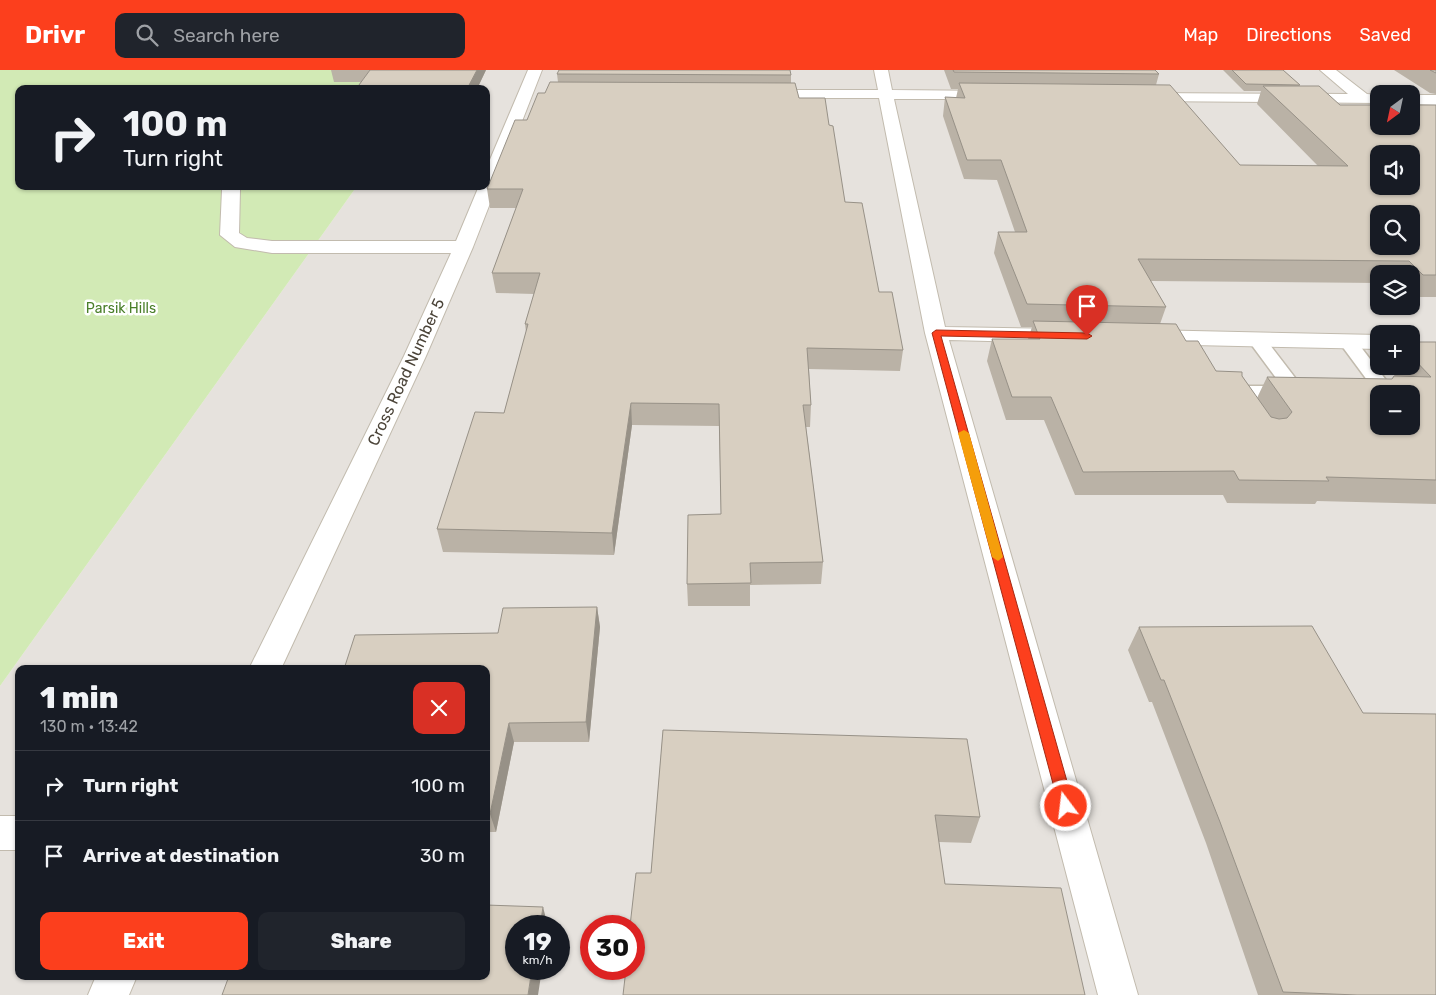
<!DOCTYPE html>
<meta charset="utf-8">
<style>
body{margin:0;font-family:Rubik,sans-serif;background:#20242c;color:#f1f3f6;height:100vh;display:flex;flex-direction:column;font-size:19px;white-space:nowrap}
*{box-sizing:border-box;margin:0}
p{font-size:16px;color:#9ea1a6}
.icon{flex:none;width:28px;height:28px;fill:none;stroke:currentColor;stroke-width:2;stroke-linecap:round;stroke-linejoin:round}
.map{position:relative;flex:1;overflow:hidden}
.panel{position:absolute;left:15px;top:595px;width:475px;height:315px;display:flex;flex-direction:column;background:#171b24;border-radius:10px;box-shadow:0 1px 4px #0004}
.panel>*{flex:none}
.guide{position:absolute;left:15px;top:15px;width:475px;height:105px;border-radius:10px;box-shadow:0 1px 4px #0004;background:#171b24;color:#f1f3f6;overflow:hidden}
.needle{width:32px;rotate:213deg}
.buttons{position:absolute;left:1370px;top:15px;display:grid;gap:10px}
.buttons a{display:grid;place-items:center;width:50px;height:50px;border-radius:10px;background:#171b24;box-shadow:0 1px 4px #0004;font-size:25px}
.speed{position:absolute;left:505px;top:845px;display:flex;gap:10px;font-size:25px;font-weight:700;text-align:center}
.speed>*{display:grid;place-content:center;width:65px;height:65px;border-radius:50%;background:#171b24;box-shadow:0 1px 4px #0004;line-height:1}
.speed small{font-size:12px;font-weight:400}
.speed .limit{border:8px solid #d22;background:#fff;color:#111}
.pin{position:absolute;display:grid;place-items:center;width:42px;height:42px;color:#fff;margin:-51px -21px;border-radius:50% 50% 50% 0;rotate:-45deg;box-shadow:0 0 5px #0007}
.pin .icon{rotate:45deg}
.me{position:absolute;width:55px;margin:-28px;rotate:345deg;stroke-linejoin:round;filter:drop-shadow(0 0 4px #0008)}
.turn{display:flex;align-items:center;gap:18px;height:105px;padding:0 25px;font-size:22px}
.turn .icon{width:65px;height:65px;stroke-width:2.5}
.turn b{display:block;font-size:35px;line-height:42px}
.round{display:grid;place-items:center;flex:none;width:52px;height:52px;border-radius:10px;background:#20242c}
.headline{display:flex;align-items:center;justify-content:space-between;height:85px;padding:0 25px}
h1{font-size:30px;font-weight:800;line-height:38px}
.cta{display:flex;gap:10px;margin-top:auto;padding:10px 25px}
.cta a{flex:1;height:58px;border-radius:10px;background:#fc3f1d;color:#fff;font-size:20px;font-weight:800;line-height:58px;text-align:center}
.cta a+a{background:#20242c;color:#f1f3f6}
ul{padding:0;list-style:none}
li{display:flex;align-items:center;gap:15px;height:70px;padding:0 25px;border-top:1px solid #363941}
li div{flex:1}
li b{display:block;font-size:19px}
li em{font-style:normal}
header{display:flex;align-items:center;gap:30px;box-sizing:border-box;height:70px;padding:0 25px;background:#fc3f1d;color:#fff}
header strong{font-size:24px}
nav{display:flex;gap:28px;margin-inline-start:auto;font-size:18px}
.search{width:350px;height:45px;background:#20242c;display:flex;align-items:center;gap:12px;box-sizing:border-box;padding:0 18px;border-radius:10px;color:#9ea1a6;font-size:19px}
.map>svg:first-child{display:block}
.industrial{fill:#e6e2dd;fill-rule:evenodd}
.green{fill:#d2eab5}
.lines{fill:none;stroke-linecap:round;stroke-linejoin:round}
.service-casing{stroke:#c2bbae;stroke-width:3}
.minor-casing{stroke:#c2bbae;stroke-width:2}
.service{fill:#fff;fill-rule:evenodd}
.minor{fill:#fff;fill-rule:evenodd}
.wall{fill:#bab2a6}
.shaded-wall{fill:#979187}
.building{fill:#d8cfc1;stroke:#979187;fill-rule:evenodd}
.route{fill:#fc3f1d;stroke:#a42913}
.slow{fill:#f59e0b}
.labels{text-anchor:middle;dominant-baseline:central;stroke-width:5;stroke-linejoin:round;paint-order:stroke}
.far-park-label{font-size:14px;fill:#4a7f2a;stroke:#fff}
.street-label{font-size:16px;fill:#4b4439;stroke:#fff}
</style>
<header>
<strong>Drivr</strong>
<div class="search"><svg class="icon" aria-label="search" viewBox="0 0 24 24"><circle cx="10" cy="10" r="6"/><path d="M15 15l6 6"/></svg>Search here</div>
<nav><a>Map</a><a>Directions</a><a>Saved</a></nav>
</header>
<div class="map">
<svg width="1436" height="925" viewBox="0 0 1436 925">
<rect width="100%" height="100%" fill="#f6f3ec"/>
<path class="industrial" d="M441 0H1436V925H0V616L357 116H486V19H427ZM1379 24H1411V56H1379ZM1379 84H1411V116H1379ZM1379 144H1411V176H1379ZM1379 204H1411V236H1379ZM1379 264H1411V296H1379ZM1379 324H1411V356H1379ZM19 599H486V906H19ZM516 856H559V899H516ZM591 856H634V899H591Z"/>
<path class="green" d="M0 0H441L427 19H19V116H357L0 616Z"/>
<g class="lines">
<defs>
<path id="service" d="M1257 265 1263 266 1306 322 1303 326 1296 328H1253L1262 341 1259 345 1252 347 1245 345 1233 328 1236 320 1247 316H1282L1248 270 1251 266Z
M1348 267 1354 268 1392 318 1391 324H1379V329L1374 328 1371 324 1373 318 1339 272 1342 268Z"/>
<path id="minor" d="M528 0H542L473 177 426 286 281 599H249L404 286 451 183H272L235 177 220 165 222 120 225 116H237L240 120 239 163 247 168 272 171H456L479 116H486V99Z
M874 0H888L892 20 995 21 1000 22 1002 25 1000 28 995 29H894L945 257 1068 259 1076 261 1079 266 1076 271 1068 273 949 270 1138 925H1098L925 263 879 28H759L754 27 752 24 754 21 759 20H878Z
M1320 0H1336L1367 24 1379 25V33L1143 31 1138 30 1136 27 1138 24 1143 23 1348 24Z
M1411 25H1436V35L1411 34Z
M1148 260 1379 265V279L1148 274 1140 272 1137 267 1140 262Z
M0 746H19V780H0Z
M96 906H137L129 925H88Z"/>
</defs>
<use href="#service" class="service-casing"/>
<use href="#minor" class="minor-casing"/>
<use href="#service" class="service"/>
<use href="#minor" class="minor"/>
</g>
<path class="wall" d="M331 0H486L477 19H356L361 12H334Z
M944 0H1155L1159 4 1156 15 1240 95 1318 96 1257 34 1261 21H1244L1223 0H1283L1300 15 1299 16 1340 35H1436V227H1411V204H1379V213L1151 211 1166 237 1160 254 1186 271 1216 301 1242 306 1257 328 1267 307 1392 309 1395 306 1386 296H1411V286L1436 272V434L1317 431 1315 434 1227 433 1223 425H1075L1044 350H1006L987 291 992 269H1028L1032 257H1021L994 183 998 162H1015L997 110 964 109 943 46 945 27 956 28 958 19H951Z
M1394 0H1436V24L1430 23Z
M557 4 791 5V13L799 28 829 55 845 132 879 222 903 280 900 301 809 299 811 335 810 357H806L823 492 821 514 750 515V536H688L687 514 721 444 719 356 632 355 614 485 443 482 437 459 504 343 526 262 525 254 534 224 496 223 492 203 516 138H490L487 119 527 50 545 23 558 12Z
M597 537 600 557 589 672H514L496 762H486V599L498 563Z
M1139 557 1363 643 1436 925H1258L1206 773 1152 632H1149L1128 580Z
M663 660 980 747 971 773 939 772 945 814 651 803Z"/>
<path class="shaded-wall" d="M477 0H486L477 19H467Z
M631 333 632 355 614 485 612 463Z
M597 537 600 557 589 672 586 652Z
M509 653 514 672 496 762 490 744Z
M543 837 548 856H540Z
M532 899H542L538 925H528Z"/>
<path class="building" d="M370 0H477L467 19H356Z
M559 0H790L791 5 557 4Z
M953 0H1155L1159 4 954 2Z
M1232 0H1283L1300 15 1246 14Z
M1430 0H1436V3Z
M550 12 795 13 799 28H825L829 55 833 56 845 132 862 133 879 222H892L903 280 807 278 811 335H803L823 492 750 493 751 513 687 514 688 445 721 444 719 334 631 333 612 463 437 459 475 342 504 343 528 254H525L540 203H492L523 119H487L515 50H527L538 23H545Z
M959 13 1170 15 1240 95 1348 96 1263 16H1319L1340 35H1379V56H1411V35H1436V205H1423L1409 191 1138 189 1166 237 1027 234 998 162H1027L1001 90H967L945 27 965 28ZM1379 84H1411V116H1379ZM1379 144H1411V176H1379Z
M1033 251 1176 254 1186 271H1198L1216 301 1242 302V306L1271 347 1279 349 1287 348 1292 342 1267 307 1392 309 1394 306 1431 307 1411 286V272H1436V410L1326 407 1329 411 1239 410 1234 401 1083 402 1051 327H1012L992 269H1040ZM1379 324H1411V356H1379Z
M597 537 586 652 509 653 490 744 486 743V599H344L355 565 498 563 503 538Z
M1312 556 1363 643 1436 644V925H1357L1283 922 1220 752 1164 610H1161L1139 557Z
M663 660 967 669 980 747 935 745 945 814 1061 818 1085 925H623L626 899H634V856H630L636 803H651Z
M486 835 543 837 540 856H516V899H532L528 925H222L229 906H486Z"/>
<path class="route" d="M936 260 1087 263 1092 266 1087 269 941 266 1074 736 1071 741 1066 742 1061 741 1059 736 932 263Z"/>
<path class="slow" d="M964 360 969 363 1003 487 998 491 992 487 958 363Z"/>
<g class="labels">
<g class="far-park-label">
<text x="121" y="238">Parsik Hills</text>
</g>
<g class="street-label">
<text transform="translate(406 302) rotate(-65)">Cross Road Number 5</text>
</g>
</g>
</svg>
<div class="buttons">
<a><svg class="needle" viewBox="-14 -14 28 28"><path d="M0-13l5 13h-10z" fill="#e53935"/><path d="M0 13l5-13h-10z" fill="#9ea1a6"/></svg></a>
<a><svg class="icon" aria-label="sound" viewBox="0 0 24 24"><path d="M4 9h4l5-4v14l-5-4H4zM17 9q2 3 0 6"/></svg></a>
<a><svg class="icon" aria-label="search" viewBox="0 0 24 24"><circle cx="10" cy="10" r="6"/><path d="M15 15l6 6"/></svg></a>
<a><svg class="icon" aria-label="layers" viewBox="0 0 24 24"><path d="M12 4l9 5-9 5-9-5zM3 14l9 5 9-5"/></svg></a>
<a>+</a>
<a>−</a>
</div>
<div class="speed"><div>19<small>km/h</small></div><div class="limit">30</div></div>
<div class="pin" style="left:1087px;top:266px;background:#d93025"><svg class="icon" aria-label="arrive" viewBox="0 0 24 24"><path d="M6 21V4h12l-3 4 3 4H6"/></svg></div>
<svg class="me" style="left:1066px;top:736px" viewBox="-20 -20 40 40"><circle r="17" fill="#fc3f1d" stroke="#fff" stroke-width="3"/><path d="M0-11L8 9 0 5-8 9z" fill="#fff"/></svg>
<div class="guide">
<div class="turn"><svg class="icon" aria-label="right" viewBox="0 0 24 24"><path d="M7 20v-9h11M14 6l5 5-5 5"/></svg><div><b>100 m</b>Turn right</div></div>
</div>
<section class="panel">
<div class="headline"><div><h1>1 min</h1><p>130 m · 13:42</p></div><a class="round" style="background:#d93025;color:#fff"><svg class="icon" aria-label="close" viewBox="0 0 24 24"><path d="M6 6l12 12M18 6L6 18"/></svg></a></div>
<ul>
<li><svg class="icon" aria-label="right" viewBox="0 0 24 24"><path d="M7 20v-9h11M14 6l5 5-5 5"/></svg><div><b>Turn right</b></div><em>100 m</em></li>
<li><svg class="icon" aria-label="arrive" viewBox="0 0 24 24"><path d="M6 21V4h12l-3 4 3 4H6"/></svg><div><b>Arrive at destination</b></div><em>30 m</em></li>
</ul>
<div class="cta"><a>Exit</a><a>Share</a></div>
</section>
</div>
